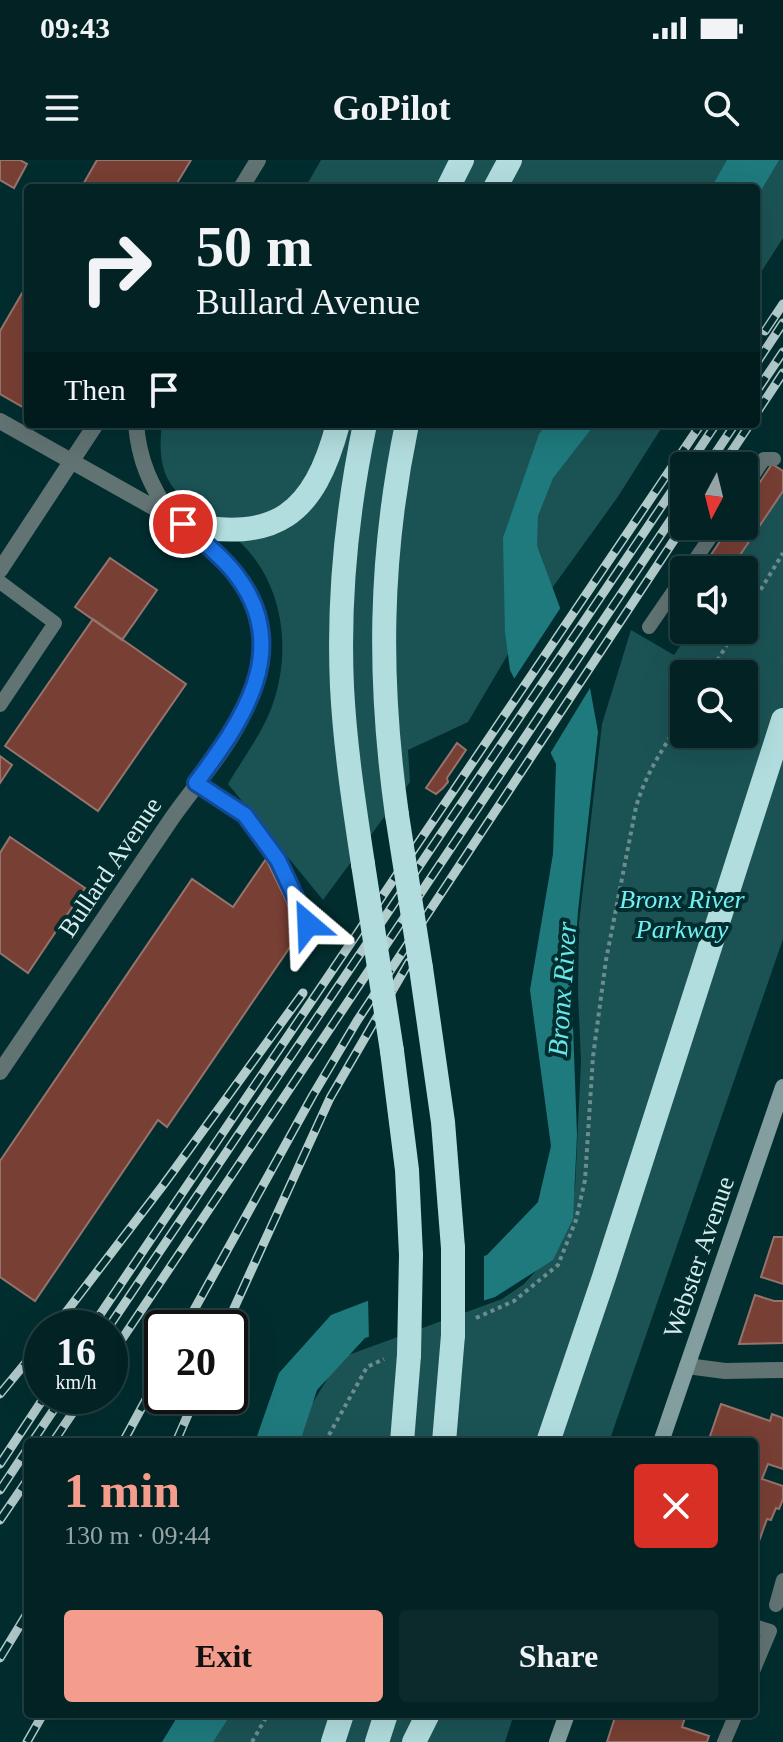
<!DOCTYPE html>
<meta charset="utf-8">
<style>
body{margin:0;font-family:Georgia,serif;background:#0c2a2b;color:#f1f3f6;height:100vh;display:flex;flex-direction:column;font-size:30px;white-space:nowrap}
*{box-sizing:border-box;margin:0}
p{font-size:26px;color:#96a4a6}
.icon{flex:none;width:44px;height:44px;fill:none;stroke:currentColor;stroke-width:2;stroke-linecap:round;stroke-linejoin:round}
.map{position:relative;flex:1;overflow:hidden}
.drawer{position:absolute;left:24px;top:1278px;width:734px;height:280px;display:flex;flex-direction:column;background:#022223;border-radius:8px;box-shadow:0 8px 32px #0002,0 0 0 2px #233f41}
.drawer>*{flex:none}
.guide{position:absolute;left:24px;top:24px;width:736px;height:244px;border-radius:8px;box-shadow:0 8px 32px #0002,0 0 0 2px #233f41;background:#022223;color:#f1f3f6;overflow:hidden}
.needle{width:52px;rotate:187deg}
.controls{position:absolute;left:670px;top:292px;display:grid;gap:16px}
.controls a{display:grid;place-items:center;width:88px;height:88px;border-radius:8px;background:#022223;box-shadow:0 8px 32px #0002,0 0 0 2px #233f41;font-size:40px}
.speed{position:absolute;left:24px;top:1150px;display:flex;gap:16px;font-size:40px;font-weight:700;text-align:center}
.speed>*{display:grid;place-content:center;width:104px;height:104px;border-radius:50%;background:#022223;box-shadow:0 8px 32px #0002,0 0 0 2px #233f41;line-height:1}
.speed small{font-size:20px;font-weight:400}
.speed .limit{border:4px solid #111;border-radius:12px;background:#fff;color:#111}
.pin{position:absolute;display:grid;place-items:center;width:68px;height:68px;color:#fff;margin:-34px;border:4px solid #fff;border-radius:50%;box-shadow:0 2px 8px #0007}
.me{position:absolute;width:88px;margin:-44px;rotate:334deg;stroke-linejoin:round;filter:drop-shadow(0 0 6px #0008)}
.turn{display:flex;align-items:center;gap:28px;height:168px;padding:0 40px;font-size:36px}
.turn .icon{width:104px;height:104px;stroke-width:2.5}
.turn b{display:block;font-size:56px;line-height:68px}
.then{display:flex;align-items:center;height:76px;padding:0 40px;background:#0003;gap:16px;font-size:30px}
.round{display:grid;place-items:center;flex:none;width:84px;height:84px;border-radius:8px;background:#0c2a2b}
.head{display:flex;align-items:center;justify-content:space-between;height:136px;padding:0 40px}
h1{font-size:48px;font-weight:600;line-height:60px;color:#f49d8c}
.cta{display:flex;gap:16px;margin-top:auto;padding:16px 40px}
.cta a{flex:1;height:92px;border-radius:8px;background:#f49d8c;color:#111;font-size:32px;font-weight:600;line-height:92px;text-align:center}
.cta a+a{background:#0c2a2b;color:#f1f3f6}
.status{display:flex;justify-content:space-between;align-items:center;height:56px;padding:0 40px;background:#022223;direction:ltr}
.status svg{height:22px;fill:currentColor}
header{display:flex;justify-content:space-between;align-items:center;height:104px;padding:0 40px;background:#022223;font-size:36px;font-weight:600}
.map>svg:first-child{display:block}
.green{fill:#1b5355;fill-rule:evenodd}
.water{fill:#1f7a7d}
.pier{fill:#022d2f}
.building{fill:#783f34;stroke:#96736c;stroke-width:2}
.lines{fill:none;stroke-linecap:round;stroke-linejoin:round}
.path{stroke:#6c8c8d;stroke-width:4;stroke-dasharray:4 4;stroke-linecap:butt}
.service{stroke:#627373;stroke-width:14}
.minor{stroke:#627373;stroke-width:16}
.tertiary{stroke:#627373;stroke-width:16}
.secondary{stroke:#829e9e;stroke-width:16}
.motorway{stroke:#b2ddde;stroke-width:24}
.rail-casing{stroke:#b2cbcb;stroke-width:9}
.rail{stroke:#022d2f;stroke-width:6;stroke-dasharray:18;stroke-linecap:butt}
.motorway-bridge{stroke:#b2ddde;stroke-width:24}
.route-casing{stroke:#114b97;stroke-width:20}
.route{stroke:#1a73e8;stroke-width:14}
.labels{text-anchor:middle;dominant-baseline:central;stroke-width:8;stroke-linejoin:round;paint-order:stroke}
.street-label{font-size:26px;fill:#d7ecec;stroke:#022d2f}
.park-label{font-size:26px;font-style:italic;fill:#72eff3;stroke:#022d2f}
.water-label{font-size:28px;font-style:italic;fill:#68e6ea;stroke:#022d2f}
</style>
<div class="status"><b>09:43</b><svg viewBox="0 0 49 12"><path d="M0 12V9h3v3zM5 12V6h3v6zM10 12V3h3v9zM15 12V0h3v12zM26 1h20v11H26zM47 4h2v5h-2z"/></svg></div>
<header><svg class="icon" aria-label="menu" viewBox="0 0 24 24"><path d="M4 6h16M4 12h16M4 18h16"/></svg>GoPilot<svg class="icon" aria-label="search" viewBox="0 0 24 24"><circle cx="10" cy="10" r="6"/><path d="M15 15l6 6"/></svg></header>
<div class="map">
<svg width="783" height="1582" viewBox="0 0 783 1582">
<rect width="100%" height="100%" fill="#022d2f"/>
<path class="green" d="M321 0H783V78L756 120V28H305Z
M162 264H664L617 338 524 467 468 562 408 590 410 622 323 740 228 624C242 600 261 575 271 549 292 494 285 426 241 383 196 340 152 341 162 264Z
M783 331V779L609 1282H299L312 1244 340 1198 502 1139 524 1124 557 1088 575 1029 581 902 578 832 579 763 602 564 631 470 674 495 691 470H744V410H730ZM684 514H744V574H684Z
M223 1554H514L505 1582H206Z"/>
<path class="water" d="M727 0H779L756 39V28H711Z
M547 264H595L553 318 538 356 537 386 590 528 598 572 578 751 572 840 577 975 573 1059 553 1100 495 1137 365 1178 317 1230 300 1282H255L279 1213 331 1155 487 1095 538 1042 551 986 530 830 553 694 556 604 510 510 505 472 503 378 539 274Z
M179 1554H231L213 1582H162Z"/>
<path class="pier" d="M563 444 593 523 548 597 512 522Z
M484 1092V1145L369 1181 368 1137Z"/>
<path class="building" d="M0 0H20L27 4 14 28 0 20Z
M97 0H191L174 28H81Z
M28 123V250L0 234V171Z
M772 304 783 311V331L730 410H701L730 366H744V346Z
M110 398 157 430 122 480 75 447Z
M684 436V466L670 457Z
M93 459 186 524 98 651 5 586Z
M457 583 466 590 447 618 448 622 443 628 436 634 426 628Z
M0 596 12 605 0 623Z
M10 677 85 728 28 813 0 793V693Z
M266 699 301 771 167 967 158 960 35 1141 0 1117V1001L192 719 233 747Z
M774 1077H783V1124L761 1117Z
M755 1135 774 1141H783V1183L739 1184Z
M721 1244 770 1261 772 1254 783 1258V1309L768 1304 762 1319 783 1326V1339L779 1349 776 1348 771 1360 767 1359 754 1395V1282H708Z
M616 1554H686L682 1567 709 1576 707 1582H607Z"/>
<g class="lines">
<path class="path" d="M744 457 783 393
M709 514 736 470
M476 1158 514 1141 558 1105 576 1060 585 1020 593 897 606 800 636 647C646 612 665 586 684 555
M325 1282 367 1207 384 1199
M252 1582 268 1554"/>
<path class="service" d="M744 329 764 299H774
M688 410 718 366
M0 422 55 463 0 545
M649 467 684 416
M196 623 245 655 278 700 308 764
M776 1445 783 1420
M754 1466 770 1471 754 1509
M724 1582 736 1554"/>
<path class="minor" d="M241 28 258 0
M0 410 96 264
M0 912C57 829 113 745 170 661 194 626 227 591 245 551 257 526 264 497 260 469 255 423 216 393 183 364
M687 1206 725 1211 783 1210"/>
<path class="tertiary" d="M0 261 183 364
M136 264C139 302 151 325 171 357"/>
<path class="secondary" d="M661 1282 783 927
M557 1582 567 1554"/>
<path class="motorway" d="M448 28 462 0
M495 28 510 0
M183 364C276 383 314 355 338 264
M397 655C378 520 379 398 407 264
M363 704C354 645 345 586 342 527 338 439 347 350 365 264
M421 808 443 962 453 1088
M392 891 407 1010 411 1095
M402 1282 409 1195
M444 1282 453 1175
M548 1282 604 1117 783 560
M333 1582 342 1554
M377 1582 386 1554
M414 1582 428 1554"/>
<defs>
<path id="rail" d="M765 171 783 144
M756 204 783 163
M756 232 783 192
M756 254 783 213
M688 306 716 264
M707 306 735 264
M722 306 750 264
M54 1168 164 1024 303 833
M91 1168 701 264
M108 1168 684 313
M184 1168 313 935 357 861 684 365
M225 1168 330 938 409 802
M110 1197 684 340
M0 1234 42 1183
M32 1282 63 1236
M53 1282 84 1236
M123 1282 162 1210
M176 1282 196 1236
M0 1304 45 1236
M0 1330 28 1288
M0 1360 28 1319
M0 1498 28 1452
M27 1582 43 1554"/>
</defs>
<use href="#rail" class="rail-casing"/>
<use href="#rail" class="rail"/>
<path class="motorway-bridge" d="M397 655 421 808
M363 704 392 891
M453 1175V1088
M409 1195 411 1095"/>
</g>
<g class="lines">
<defs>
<path id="route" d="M183 364C202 381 222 396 237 416 293 490 242 561 196 623L245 655 278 700 308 764"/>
</defs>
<use href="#route" class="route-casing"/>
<use href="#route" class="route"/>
</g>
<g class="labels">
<g class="street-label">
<text transform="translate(110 707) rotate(-56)">Bullard Avenue</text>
<text transform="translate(699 1097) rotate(-71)">Webster Avenue</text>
</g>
<g class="park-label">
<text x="682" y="739">Bronx River<tspan x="682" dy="30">Parkway</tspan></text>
</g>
<g class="water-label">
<text transform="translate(562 829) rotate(-86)">Bronx River</text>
</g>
</g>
</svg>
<div class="controls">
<a><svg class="needle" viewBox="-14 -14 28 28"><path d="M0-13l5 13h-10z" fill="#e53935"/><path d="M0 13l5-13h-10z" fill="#96a4a6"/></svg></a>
<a><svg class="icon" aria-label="sound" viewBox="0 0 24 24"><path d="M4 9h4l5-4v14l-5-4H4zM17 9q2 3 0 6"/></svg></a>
<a><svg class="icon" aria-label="search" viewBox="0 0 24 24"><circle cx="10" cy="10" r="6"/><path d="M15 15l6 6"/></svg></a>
</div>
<div class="speed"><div>16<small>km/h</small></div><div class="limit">20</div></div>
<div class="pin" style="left:183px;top:364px;background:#d93025"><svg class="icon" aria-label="arrive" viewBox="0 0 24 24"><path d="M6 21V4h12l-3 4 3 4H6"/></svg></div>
<svg class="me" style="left:308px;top:764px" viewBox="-20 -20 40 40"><path d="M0-17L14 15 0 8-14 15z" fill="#1a73e8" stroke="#fff" stroke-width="4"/></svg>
<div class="guide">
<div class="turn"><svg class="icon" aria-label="right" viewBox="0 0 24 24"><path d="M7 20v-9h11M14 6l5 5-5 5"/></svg><div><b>50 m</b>Bullard Avenue</div></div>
<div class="then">Then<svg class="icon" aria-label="arrive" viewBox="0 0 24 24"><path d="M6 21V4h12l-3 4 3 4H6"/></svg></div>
</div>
<section class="drawer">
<div class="head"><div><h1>1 min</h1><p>130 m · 09:44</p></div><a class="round" style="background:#d93025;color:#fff"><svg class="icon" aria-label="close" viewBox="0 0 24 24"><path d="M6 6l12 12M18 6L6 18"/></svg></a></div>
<div class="cta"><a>Exit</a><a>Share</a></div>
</section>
</div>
